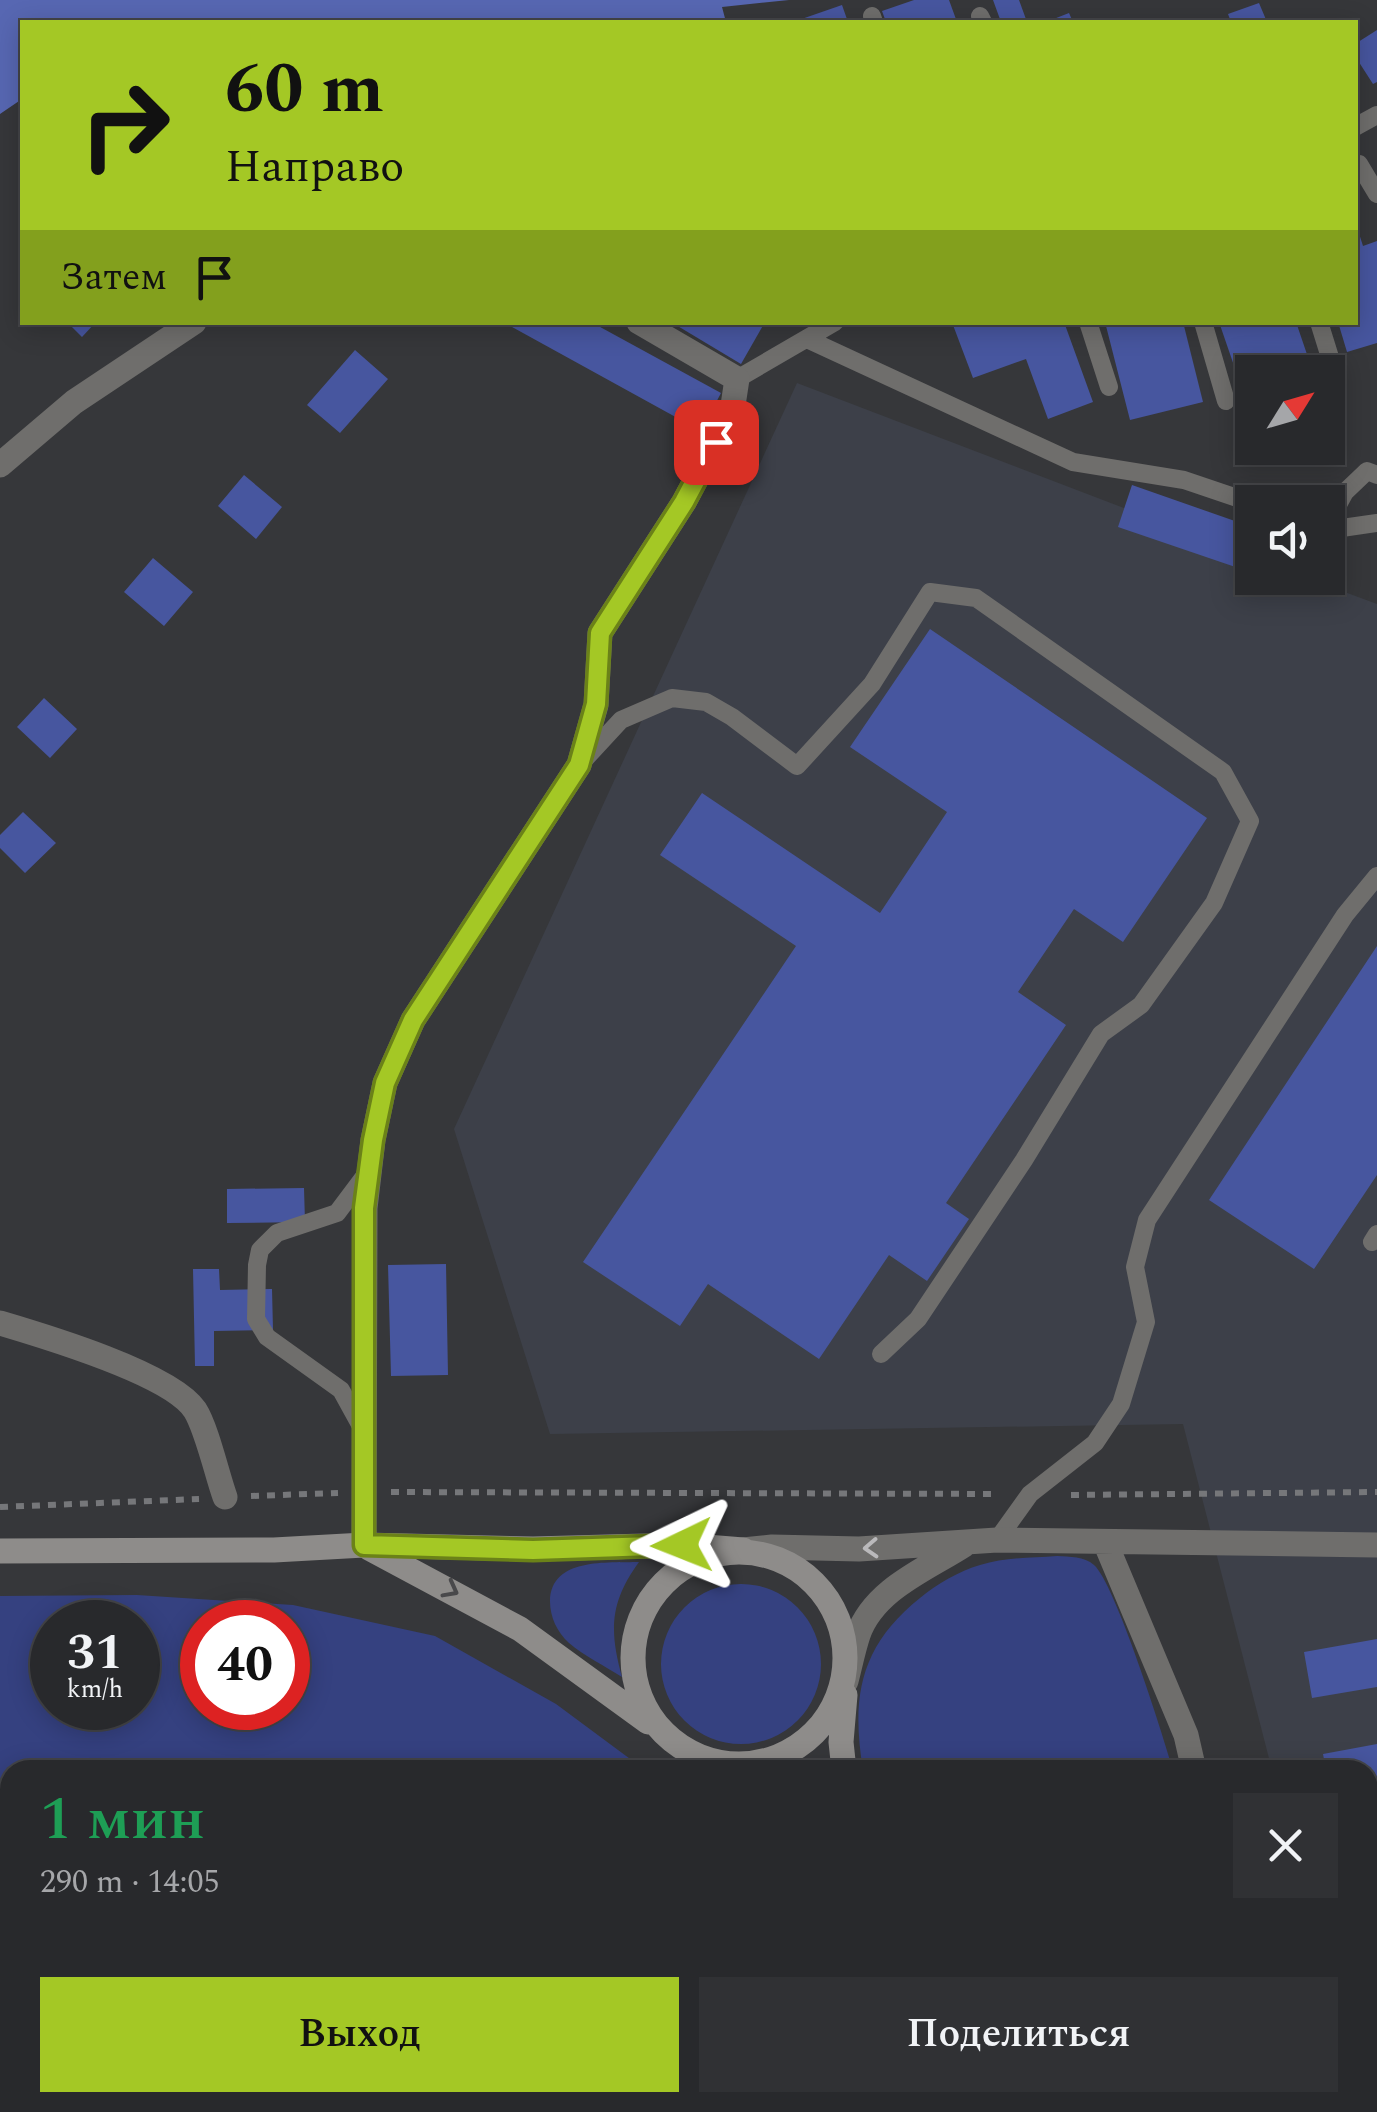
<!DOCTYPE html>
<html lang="ru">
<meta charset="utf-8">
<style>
body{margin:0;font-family:Spectral,serif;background:#303134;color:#f1f3f6;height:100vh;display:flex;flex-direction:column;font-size:38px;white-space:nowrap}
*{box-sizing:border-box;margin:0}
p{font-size:32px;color:#a5a6a9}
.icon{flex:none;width:55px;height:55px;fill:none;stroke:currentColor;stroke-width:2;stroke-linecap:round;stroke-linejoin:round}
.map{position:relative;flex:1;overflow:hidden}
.drawer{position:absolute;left:0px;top:1760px;width:1378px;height:352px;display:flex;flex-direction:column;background:#28292c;border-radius:30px 30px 0 0;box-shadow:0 5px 25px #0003,0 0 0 2px #444548}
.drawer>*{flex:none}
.banner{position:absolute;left:20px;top:20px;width:1338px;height:305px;border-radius:0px;box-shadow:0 5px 25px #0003,0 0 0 2px #444548;background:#a4c825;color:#111;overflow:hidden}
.needle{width:65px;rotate:53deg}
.controls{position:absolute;left:1235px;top:355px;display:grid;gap:20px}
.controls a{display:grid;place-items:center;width:110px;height:110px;border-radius:0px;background:#28292c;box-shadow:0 5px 25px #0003,0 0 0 2px #444548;font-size:50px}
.speed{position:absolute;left:30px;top:1600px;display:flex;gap:20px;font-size:50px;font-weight:700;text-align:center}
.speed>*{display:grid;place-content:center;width:130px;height:130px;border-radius:50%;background:#28292c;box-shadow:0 5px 25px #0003,0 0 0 2px #444548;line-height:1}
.speed small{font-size:25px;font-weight:400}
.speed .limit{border:15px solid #d22;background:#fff;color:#111}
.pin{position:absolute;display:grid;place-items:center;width:85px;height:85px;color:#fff;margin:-42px;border-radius:20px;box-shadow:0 5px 15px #0006}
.me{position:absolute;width:110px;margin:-55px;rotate:268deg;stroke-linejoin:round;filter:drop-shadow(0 0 8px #0008)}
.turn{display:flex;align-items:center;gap:35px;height:210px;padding:0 40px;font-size:45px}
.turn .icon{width:130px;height:130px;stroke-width:2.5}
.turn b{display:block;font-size:70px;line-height:85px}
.then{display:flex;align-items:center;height:95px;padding:0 40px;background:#0003;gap:20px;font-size:38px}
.round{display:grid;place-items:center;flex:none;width:105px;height:105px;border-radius:0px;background:#303134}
.summary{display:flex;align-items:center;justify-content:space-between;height:170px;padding:0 40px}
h1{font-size:60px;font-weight:600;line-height:75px;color:#1e9e55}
.cta{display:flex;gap:20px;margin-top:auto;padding:20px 40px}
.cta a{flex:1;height:115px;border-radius:0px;background:#a4c825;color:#111;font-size:40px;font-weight:600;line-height:115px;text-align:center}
.cta a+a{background:#303134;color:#f1f3f6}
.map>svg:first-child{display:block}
.built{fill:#3d4049}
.green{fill:#354180;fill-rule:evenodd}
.forest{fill:#5767b2}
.building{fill:#47569f}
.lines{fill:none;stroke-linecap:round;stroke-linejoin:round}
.path{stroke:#76777a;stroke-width:6;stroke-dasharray:8 8;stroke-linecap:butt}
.lane{stroke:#6f6e6c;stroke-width:18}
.street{stroke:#6f6e6c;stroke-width:25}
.secondary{stroke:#8e8c8a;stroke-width:25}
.oneway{stroke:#bab9bb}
.oneway2{stroke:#49494b}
.route-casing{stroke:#6b8218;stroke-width:25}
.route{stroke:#a4c825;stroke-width:18}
</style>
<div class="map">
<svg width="1377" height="2112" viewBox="0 0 1377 2112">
<rect width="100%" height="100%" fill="#36373a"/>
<path class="built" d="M797 383 1252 557V578H1307L1377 604V2112H1359L1356 2103 1368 2102V1770H1272L1183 1424 550 1434 454 1129Z"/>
<path class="green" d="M1057 1556C1070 1557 1084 1556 1094 1565 1115 1583 1163 1735 1173 1770H863C851 1697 860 1646 920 1598 937 1584 959 1571 980 1565 1005 1557 1031 1558 1057 1556Z
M639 1562C610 1602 609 1630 622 1677 605 1666 584 1656 569 1643 557 1632 550 1617 550 1601 551 1557 608 1563 639 1562Z
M661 1664a80 80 0 1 1 160 0a80 80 0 1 1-160 0Z
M137 1595 293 1605 435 1636 556 1704 645 1770H10V1808L0 1799V1596ZM52 1622H138V1708H52ZM202 1622H288V1708H202Z
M265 2103H624L619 2112H279Z"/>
<path class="forest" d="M0 0H789L722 7 726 22H22V99L0 114Z
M0 1799 10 1808V2102H265L279 2112H0Z
M624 2103 1103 2102 1117 2112H620Z"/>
<path class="building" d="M914 0H949L957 22H886L882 11Z
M993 0H1019L1027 22H1001Z
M1259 3 1267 22H1231L1228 14Z
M842 5 848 22H793Z
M1069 13 1073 22H1046Z
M1377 30V82L1373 84 1355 56V44Z
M1355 221 1363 246 1377 241V343L1347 352 1338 322H1355Z
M67 322H96L82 337Z
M503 322H591L721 393 701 431Z
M671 322H765L741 364Z
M961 322H1064L1093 402 1048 419 1026 359 973 378 953 325Z
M1105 322H1183L1203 402 1130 420Z
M1219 322H1296L1313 372H1252V418Z
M355 350 388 379 340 433 307 405Z
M244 475 282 507 256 539 218 506Z
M1132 485 1252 527 1250 572 1118 527Z
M153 558 193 592 164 626 124 592Z
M930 629 1207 818 1123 942 1074 909 1018 992 1066 1025 946 1203 969 1219 927 1281 889 1255 819 1359 708 1284 680 1326 583 1262 796 946 660 855 702 793 880 913 947 812 850 747Z
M44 698 77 729 50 758 17 727Z
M23 812 56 843 25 873 0 848V835Z
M1377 946V1175L1314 1269 1209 1200Z
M304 1188 305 1222 227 1223V1189Z
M446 1264 448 1375 391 1376 388 1265Z
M193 1269H219L220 1290 272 1289 273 1330 214 1331V1366H195Z
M1377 1639V1687L1312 1698 1304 1652Z
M1377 1744V2014H1375L1368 1976V1770H1326L1323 1754Z"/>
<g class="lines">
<path class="path" d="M391 1492 998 1494
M1071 1495 1377 1492
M251 1496 338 1493
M0 1507 199 1499"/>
<path class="lane" d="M872 16 874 22
M980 16 983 22
M1355 127 1377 115
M1355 164H1359L1377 194
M1088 322 1109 387
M1203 322 1226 401
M1319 322 1333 367
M807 339 1073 462 1184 480 1252 503
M737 379 835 322
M1328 523 1345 492 1367 471 1377 475
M1328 530 1377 523
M583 761 621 720 672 698 706 702 732 717 797 766 872 684 930 592 976 598 1223 772 1250 821 1214 903 1141 1005 1101 1034 1024 1160 918 1319 881 1354
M1372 1242 1377 1234
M363 1430 341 1390 267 1337 256 1319 257 1265 260 1250 277 1233 337 1213 367 1173
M997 1540 1030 1494 1095 1443 1121 1404 1146 1322 1135 1267 1147 1220 1345 915 1377 876"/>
<path class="street" d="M0 465 74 402 194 322
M0 1323C44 1336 171 1374 195 1410 207 1429 217 1475 225 1497
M1105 1542 1186 1735 1194 1770
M364 1545 365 1208 373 1140 385 1083 413 1020 579 765 596 705 600 633 684 502 732 412 737 379 639 322
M743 1550 772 1547 859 1549 997 1540 1377 1545
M846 1681C850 1666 853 1650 858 1635 874 1589 927 1569 964 1545
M1275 2102 1277 2112"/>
<path class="secondary" d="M369 1548 520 1629 648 1722
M0 1551 274 1550 364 1545 533 1549 682 1545 743 1550
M633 1658a106 106 0 1 1 212 0a106 106 0 1 1-212 0Z
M844 1770 841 1742 845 1695
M1165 2102 1179 2112"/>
</g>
<defs><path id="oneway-chevron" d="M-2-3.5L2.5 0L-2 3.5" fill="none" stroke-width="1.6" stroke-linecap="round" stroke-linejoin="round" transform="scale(2.5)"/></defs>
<use class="oneway" href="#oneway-chevron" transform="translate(871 1548) rotate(177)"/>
<use class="oneway2" href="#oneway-chevron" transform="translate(451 1590) rotate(28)"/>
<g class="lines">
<defs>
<path id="route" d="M682 1545 533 1550 364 1545V1208L373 1140 385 1083 413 1020 579 765 596 704 600 633 684 502 716 442"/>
</defs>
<use href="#route" class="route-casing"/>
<use href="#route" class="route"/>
</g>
</svg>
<div class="controls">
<a><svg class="needle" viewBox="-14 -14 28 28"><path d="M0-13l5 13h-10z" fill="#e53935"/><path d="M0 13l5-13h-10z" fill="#a5a6a9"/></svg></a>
<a><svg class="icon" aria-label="sound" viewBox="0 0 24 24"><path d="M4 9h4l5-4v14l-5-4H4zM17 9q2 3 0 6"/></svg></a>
</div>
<div class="speed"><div>31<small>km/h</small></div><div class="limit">40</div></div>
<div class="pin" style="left:716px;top:442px;background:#d93025"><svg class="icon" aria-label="arrive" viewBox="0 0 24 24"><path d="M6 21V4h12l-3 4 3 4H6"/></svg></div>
<svg class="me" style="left:682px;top:1545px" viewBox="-20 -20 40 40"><path d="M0-17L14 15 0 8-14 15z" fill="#a4c825" stroke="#fff" stroke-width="4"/></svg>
<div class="banner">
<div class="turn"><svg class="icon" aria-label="right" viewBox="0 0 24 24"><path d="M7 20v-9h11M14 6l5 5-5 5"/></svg><div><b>60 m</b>Направо</div></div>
<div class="then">Затем<svg class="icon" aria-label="arrive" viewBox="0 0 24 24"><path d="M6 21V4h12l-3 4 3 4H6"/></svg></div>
</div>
<section class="drawer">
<div class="summary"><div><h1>1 мин</h1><p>290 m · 14:05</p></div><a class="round"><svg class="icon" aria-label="close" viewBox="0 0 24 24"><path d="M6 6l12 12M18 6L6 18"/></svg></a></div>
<div class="cta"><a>Выход</a><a>Поделиться</a></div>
</section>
</div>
